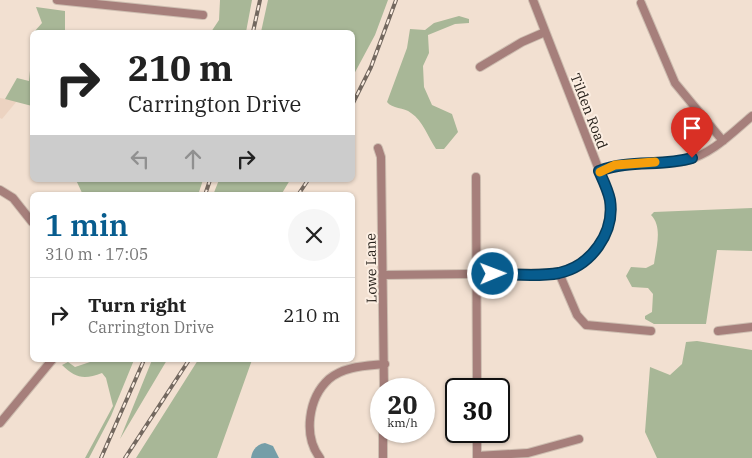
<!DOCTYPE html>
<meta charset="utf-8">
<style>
body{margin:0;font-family:"IBM Plex Serif",serif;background:#f6f6f6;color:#222;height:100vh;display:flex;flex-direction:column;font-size:19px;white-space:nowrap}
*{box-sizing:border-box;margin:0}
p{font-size:16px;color:#767676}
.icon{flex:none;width:28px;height:28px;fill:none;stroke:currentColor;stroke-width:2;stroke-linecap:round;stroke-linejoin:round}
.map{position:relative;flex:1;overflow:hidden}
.details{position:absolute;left:30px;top:192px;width:325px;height:170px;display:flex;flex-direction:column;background:#fff;border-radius:8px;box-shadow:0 1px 4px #0004}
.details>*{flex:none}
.banner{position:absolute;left:30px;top:30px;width:325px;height:152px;border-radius:8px;box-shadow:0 1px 4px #0004;background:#fff;color:#222;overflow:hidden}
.speed{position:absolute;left:370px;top:378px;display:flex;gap:10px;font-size:25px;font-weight:700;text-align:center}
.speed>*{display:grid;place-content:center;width:65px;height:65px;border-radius:50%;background:#fff;box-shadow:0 1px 4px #0004;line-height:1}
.speed small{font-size:12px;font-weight:400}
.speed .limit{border:2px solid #111;border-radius:8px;background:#fff;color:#111}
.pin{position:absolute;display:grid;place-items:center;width:42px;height:42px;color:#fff;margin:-51px -21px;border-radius:50% 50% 50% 0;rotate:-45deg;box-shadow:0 0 5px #0007}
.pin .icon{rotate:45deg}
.me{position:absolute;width:55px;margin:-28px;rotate:89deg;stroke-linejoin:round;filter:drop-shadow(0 0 4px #0008)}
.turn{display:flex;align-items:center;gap:18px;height:105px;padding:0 15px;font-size:22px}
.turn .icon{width:65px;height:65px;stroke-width:2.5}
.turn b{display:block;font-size:35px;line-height:42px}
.lanes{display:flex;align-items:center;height:48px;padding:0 15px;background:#0003;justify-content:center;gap:25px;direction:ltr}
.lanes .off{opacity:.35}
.round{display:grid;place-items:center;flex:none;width:52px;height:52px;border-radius:26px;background:#f6f6f6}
.overview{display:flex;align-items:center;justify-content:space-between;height:85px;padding:0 15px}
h1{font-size:30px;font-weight:600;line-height:38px;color:#075c8e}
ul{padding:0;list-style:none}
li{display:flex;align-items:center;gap:15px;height:75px;padding:0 15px;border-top:1px solid #e0e0e0}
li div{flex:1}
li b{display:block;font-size:19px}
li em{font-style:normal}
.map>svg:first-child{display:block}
.built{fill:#ecd3c1}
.forest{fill:#a8b797}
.water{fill:#759ea8}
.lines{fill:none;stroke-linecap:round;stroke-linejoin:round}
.minor-casing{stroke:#cdbdb0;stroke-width:10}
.minor{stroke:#a67f7b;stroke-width:8}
.rail-casing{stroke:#73685f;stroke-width:4}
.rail{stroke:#fceee2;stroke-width:2;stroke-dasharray:5.5;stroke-linecap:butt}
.route-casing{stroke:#053c5c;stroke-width:12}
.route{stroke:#075c8e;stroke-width:9}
.slow{stroke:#f59e0b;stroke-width:9}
.labels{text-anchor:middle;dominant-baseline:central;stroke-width:4;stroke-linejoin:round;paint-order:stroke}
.street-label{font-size:14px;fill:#26201a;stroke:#fceee2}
</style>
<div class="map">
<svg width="752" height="458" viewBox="0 0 752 458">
<rect width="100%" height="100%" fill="#f2e0d1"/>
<path class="built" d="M0 98 17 101 2 119 0 118Z"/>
<path class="forest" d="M220 0H252L246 32H211L219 20Z
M268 0H388L375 35 353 76 352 32H261Z
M36 7 65 11V32H34L42 23Z
M459 16 469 19V23L455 24 428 35 429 53 423 66 424 87 432 105 452 114 458 132 444 149H436C428 137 423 121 411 113 404 107 392 109 387 102L407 48 410 29 425 30 434 23Z
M32 50V106L5 99 17 78 29 81Z
M76 180H203L198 195H83Z
M219 180H290L281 195H213Z
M752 208V251L717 250 706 324H654L645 319V316L652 312 653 294 648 288 632 287 626 276 631 267 646 268 654 264C656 248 663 227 651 215L654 212Z
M697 341 752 350V458H657L645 432 650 367 670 375 682 364 686 342Z
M96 360H134L111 416 89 458H85L113 406 106 378 102 373C84 380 75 378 62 365L68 362 75 367Z
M152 360H167L120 439Z
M198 360H252L217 458H136Z"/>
<path class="water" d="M265 443 273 446 279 458H251C252 450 257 444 265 443Z"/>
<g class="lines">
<defs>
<path id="minor" d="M57 0 203 15
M641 3 675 83 723 141
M480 67 522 42 545 32
M378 148 381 157 384 389
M599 171C627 160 655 167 684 161 711 155 732 133 752 116
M476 177 477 389
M0 190 13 198 32 222
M559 273 577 315 586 325 651 331
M383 275 559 273C594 262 618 230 608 193L533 0
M718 331 752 327
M0 423 52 360
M477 431V458
M477 456 528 453 579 439
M320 458C303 436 308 398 329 379 344 366 366 366 385 364
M383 458V431"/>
</defs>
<use href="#minor" class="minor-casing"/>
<use href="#minor" class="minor"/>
<defs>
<path id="rail" d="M253 32 260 0
M352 105 371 67 396 0
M205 195 210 180
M298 195 308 180
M101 458 144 360
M125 458 189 360"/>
</defs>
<use href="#rail" class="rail-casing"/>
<use href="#rail" class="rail"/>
</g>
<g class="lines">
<defs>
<path id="route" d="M493 274C514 274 538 277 559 273 591 266 615 233 610 200 608 190 603 180 599 171 630 159 661 167 692 158"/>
</defs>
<use href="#route" class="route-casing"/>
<use href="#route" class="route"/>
<path class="slow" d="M600 172 615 165 655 162"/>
</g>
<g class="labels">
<g class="street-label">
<text transform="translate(589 111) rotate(69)">Tilden Road</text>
<text transform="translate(371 268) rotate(-91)">Lowe Lane</text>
</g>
</g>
</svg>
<div class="speed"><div>20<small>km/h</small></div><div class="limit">30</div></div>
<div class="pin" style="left:692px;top:158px;background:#d93025"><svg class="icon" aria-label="arrive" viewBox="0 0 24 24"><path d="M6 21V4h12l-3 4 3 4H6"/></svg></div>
<svg class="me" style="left:493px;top:274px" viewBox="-20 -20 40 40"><circle r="17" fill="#075c8e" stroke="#fff" stroke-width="3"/><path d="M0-11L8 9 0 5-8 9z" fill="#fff"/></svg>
<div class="banner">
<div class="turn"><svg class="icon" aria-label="right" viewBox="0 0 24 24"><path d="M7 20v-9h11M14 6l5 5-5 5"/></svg><div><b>210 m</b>Carrington Drive</div></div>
<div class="lanes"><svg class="icon off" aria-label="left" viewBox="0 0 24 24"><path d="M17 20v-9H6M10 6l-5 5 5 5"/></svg><svg class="icon off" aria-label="ahead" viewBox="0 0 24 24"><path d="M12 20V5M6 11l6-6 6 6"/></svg><svg class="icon" aria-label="right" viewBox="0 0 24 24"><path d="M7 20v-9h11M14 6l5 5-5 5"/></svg></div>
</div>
<section class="details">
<div class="overview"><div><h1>1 min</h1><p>310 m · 17:05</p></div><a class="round"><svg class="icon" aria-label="close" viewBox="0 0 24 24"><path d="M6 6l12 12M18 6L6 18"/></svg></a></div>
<ul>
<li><svg class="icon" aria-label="right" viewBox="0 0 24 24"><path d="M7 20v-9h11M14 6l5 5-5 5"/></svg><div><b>Turn right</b><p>Carrington Drive</p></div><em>210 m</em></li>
</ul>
</section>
</div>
